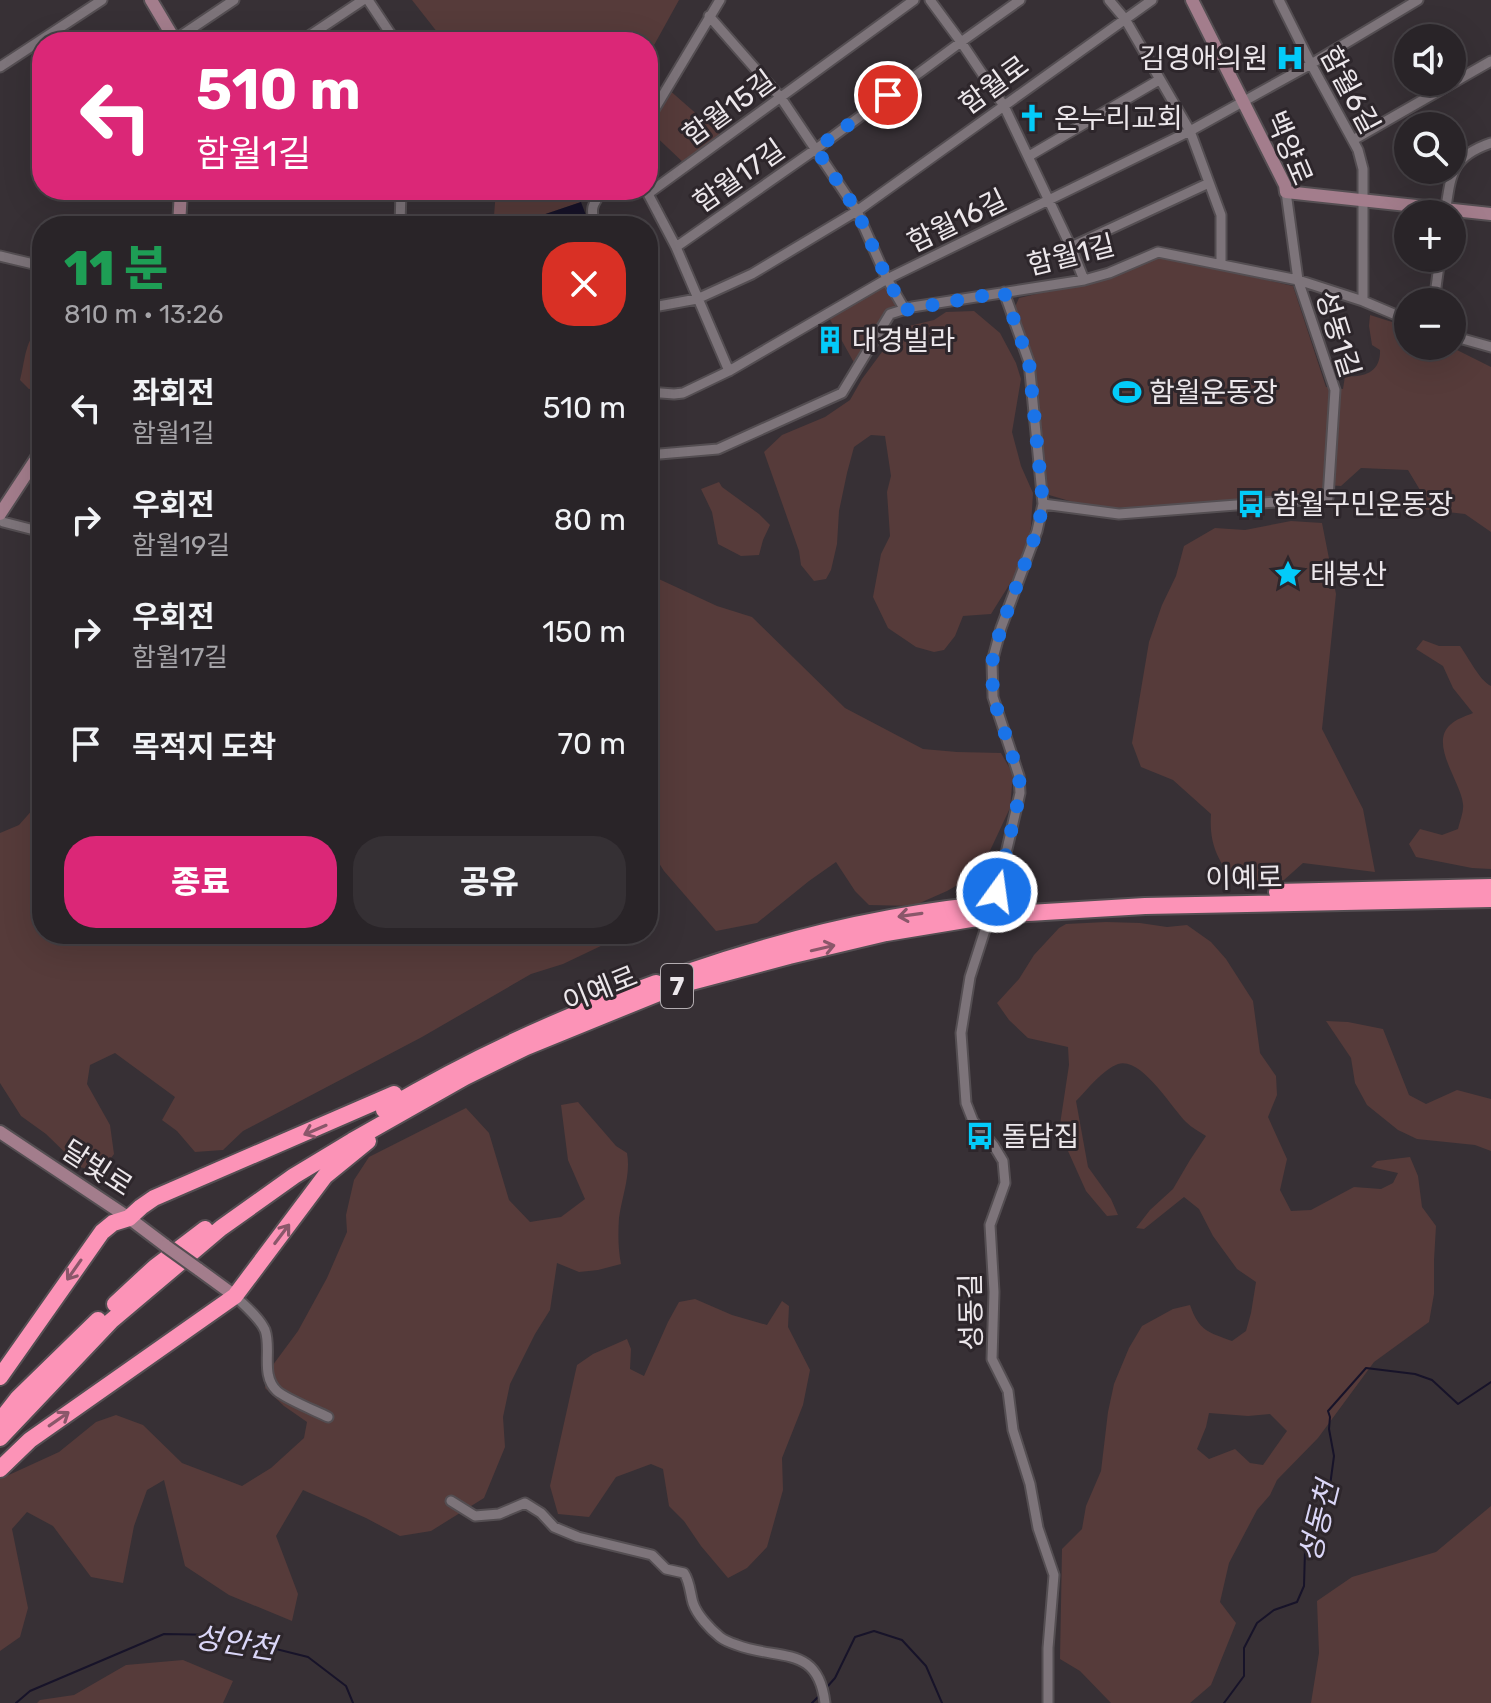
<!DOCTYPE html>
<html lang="ko">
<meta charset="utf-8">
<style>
body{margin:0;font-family:Rubik,"Noto Sans KR",sans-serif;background:#353034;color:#f1f3f6;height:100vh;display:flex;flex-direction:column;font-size:30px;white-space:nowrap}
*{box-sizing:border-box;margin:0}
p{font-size:26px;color:#a5a4a8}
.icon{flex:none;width:44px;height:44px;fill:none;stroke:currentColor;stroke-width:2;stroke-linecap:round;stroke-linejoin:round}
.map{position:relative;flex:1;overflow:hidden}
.drawer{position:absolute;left:32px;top:216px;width:626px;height:728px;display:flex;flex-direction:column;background:#292428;border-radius:32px;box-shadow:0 8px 32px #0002,0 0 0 2px #454145}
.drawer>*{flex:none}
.hud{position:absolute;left:32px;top:32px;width:626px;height:168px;border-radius:32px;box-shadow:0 8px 32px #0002,0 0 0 2px #454145;background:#db2777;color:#fff;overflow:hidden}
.controls{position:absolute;left:1394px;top:24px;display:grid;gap:16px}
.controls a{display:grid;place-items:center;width:72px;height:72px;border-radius:50%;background:#292428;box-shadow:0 8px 32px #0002,0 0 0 2px #454145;font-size:40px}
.pin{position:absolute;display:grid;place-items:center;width:68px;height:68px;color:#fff;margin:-34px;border:4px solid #fff;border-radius:50%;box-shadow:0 2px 8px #0007}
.me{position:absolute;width:88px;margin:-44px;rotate:14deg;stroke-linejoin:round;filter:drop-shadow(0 0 6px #0008)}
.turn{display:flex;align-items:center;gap:28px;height:168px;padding:0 32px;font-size:36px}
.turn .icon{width:104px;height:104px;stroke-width:2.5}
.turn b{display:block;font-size:56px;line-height:68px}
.round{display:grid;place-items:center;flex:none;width:84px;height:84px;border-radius:32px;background:#353034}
.overview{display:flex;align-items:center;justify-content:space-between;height:136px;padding:0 32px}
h1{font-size:48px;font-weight:800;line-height:60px;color:#1e9e55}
.primary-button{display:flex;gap:16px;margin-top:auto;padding:16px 32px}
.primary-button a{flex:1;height:92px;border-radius:32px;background:#db2777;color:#fff;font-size:32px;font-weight:800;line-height:92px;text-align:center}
.primary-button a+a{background:#353034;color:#f1f3f6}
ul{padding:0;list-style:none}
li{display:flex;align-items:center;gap:24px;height:112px;padding:0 32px}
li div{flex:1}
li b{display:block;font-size:30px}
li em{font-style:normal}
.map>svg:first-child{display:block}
.green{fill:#563b3a;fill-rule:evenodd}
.water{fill:#171329}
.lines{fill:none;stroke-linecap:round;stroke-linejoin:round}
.stream{stroke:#171329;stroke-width:2}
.street-casing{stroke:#544e52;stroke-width:13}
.secondary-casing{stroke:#544e52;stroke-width:16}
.highway-casing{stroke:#544e52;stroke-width:20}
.street{stroke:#7d747a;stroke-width:9}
.secondary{stroke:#a37d8c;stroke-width:12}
.highway{stroke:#fc93b7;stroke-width:16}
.secondary-bridge-casing{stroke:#544e52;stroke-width:16;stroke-linecap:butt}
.secondary-bridge{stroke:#a37d8c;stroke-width:12}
.oneway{stroke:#8a576a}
.route{stroke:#1a73e8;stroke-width:14;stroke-dasharray:0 25.2}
.labels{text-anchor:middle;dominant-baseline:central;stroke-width:6;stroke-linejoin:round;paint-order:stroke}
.shield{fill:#2d262b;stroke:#b3adb1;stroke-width:2}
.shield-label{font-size:26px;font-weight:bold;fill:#ece7eb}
.poi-label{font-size:28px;fill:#ece7eb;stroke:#2d262b;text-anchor:start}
.street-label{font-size:28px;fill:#ece7eb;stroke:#2d262b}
.water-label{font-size:30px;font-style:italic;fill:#dad6f7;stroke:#2d262b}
</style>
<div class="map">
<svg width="1491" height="1703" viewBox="0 0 1491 1703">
<rect width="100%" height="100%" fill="#373035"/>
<path class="green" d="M412 0H679L648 56V42H445Z
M667 88 725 139 687 166 648 129V120Z
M496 190H574L581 202 519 223 488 222 494 216Z
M1156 255 1293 286 1326 387 1343 389 1345 376C1364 378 1381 372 1380 350L1372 345 1369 326 1370 315 1408 327V346H1449L1491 367V532L1465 514 1421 509 1423 495 1408 470 1361 468 1341 486 1325 485 1323 492 1316 496 1115 508 1073 502 1049 495 1015 307 1019 298 1113 276Z
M887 279 904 308 890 314 857 368 827 314Z
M974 311 1000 333 1016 363 1021 379 1012 432 1021 466 1033 493 1031 526 1024 561 991 614 963 616 955 636 944 650 934 652 916 647 888 628 873 597 881 554 890 536 887 492 891 476 885 436 871 435 854 447 847 473 839 511 837 544 831 570 826 579 814 581 801 565 799 551 764 452 782 435 825 417 850 400 862 379 893 337 909 326 934 320 946 312Z
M42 327V388L29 389 20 380C25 362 25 336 42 327Z
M719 482 722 487 759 514 770 525 763 540 759 555 741 556 718 544 712 512 701 489Z
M1291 521 1322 523 1336 594 1322 729 1363 809 1375 872 1303 863 1284 880 1235 884C1218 859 1209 845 1211 814L1173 780 1141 767 1132 743 1149 642 1162 605 1176 576 1184 546 1215 528 1245 530Z
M648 574 717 606 752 617 845 708 923 749 957 752 1001 753 1013 774 1010 808 980 872 947 891 913 906 869 905 855 891 836 862 809 881 757 923 716 931 664 871 648 846Z
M1423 640 1439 646H1460C1469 658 1479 680 1491 686V869L1472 868 1416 857 1409 844 1420 829 1442 835 1458 829C1460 821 1464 811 1463 804 1461 782 1429 744 1450 725 1456 719 1466 716 1473 713L1453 688 1443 666 1416 649Z
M42 799V934H630L634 942 605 944 563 964 531 974 422 1037 243 1131 223 1150 195 1152 177 1131 162 1120 175 1097 115 1053 90 1065 87 1084 110 1125 114 1154 101 1172 80 1167 46 1134 21 1116 0 1083V833L19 825Z
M1106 922 1140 923 1167 927 1187 925 1211 942 1226 959 1253 1001 1260 1053 1276 1076 1277 1095 1268 1117 1287 1159 1280 1190 1291 1211 1311 1210 1354 1187 1381 1189 1393 1183 1398 1173 1371 1167 1377 1161 1410 1157 1418 1176 1422 1207 1436 1226 1434 1260V1294L1429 1322 1374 1362 1318 1438 1277 1480 1270 1495 1257 1510 1229 1563 1220 1602 1236 1623 1211 1685 1190 1703H1111L1080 1671 1060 1659 1062 1549 1082 1529 1086 1506 1101 1471 1108 1412 1114 1384 1129 1348 1142 1326 1173 1309 1190 1305C1199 1331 1208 1332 1232 1341L1246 1331 1251 1313 1256 1282 1237 1269 1213 1236 1199 1209 1184 1197 1144 1229 1136 1228 1150 1210 1173 1189 1190 1160 1206 1136C1200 1132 1192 1128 1186 1122 1172 1108 1141 1056 1118 1064 1102 1070 1088 1089 1076 1101L1088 1167 1111 1199 1118 1215 1107 1216 1086 1191 1059 1131 1069 1065 1068 1047 1028 1038 1009 1020 997 1003 1019 979 1034 955 1059 928 1066 924ZM1209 1413 1248 1416 1270 1414 1287 1431 1263 1465 1250 1463 1235 1449 1209 1459 1197 1449 1206 1427Z
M1326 1021 1348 1022 1383 1029 1409 1095 1426 1104 1457 1090 1491 1099V1151L1475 1145 1417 1139 1398 1130 1367 1105 1355 1083 1351 1058Z
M578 1102 616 1146 627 1153C631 1175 622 1196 619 1218 618 1233 618 1249 621 1264L598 1270 579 1272 557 1263 550 1310 535 1334 510 1384 503 1417 505 1447 484 1498 431 1531 400 1536 366 1518 303 1490 276 1536 298 1594 292 1621 229 1595 185 1566 164 1480 147 1490 134 1526 123 1583 91 1577 53 1526 27 1512 12 1529 28 1608 20 1637 0 1651V1479L59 1452 96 1422 116 1415 143 1425 182 1463 242 1486 271 1468 304 1438 307 1422 284 1406 265 1388 267 1373 298 1331 327 1278 347 1232 346 1215 354 1180 369 1157 466 1108 489 1133 509 1200 530 1222 561 1217 585 1199 568 1160 561 1105Z
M695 1299 732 1315 767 1325 782 1301 789 1306 788 1327 810 1370 803 1405 782 1458 783 1490 767 1547 747 1568 728 1578 701 1546 684 1521 669 1506 663 1469 651 1464 616 1477 589 1517 558 1514 550 1486 577 1365 593 1354 627 1339 631 1349 630 1369 644 1376 668 1322 679 1302Z
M1491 1506V1703H1311L1319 1653 1317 1601 1352 1577 1436 1552Z
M183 1660 233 1681 223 1703H37L40 1700 74 1695 126 1665Z"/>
<path class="water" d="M581 202 590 226H500L519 223Z"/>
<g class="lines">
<path class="stream" d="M827 1687 835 1678 855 1637 874 1631 902 1640 926 1666 942 1703
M16 1703 30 1691 164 1634 220 1635 308 1657 346 1686 353 1703
M812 1703 820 1695
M1224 1703 1244 1676V1648L1257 1623 1274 1610 1297 1602 1304 1586 1305 1550 1329 1493 1334 1456 1329 1429 1330 1417 1328 1411 1366 1368 1415 1374 1432 1380 1458 1404 1491 1382"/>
<defs>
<path id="street" d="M368 0 396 42
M930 0 961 42 1004 106 1071 247 1084 280
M1109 0 1125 19 1190 131 1221 215V263
M1279 0 1311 64 1358 150 1363 169V301
M709 16 781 98 857 211 887 279 905 310
M176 39 234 0
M300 42 363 0
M0 67 102 0
M648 120 720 0
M1353 140 1491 61
M1029 156 1159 80
M646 190 676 247 729 371
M649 193 914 0
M1445 214C1451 175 1450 157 1491 143
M400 226 401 190
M595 226C590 208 592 205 603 190
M676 247 816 149 961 42 1020 0
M1071 247 1209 183
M0 256 42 266
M1434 302 1440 258
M648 308 697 299 752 274 857 211 1152 0
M1452 336 1491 347
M648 392 674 394 683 393 729 371 887 279 1190 131 1311 64 1418 0
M648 455 718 449 842 393 890 314 912 307 1084 280 1109 273 1158 252 1298 280 1363 301 1408 320
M1043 504 1119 514 1328 498 1335 390 1298 280 1286 192
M0 519 3 522 42 532
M997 892 1020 793 1019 776 993 697 992 662 1001 628 1037 531 1043 504 1029 362 1004 292
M986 927 970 977 961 1033 966 1103 973 1121 994 1146 1003 1161 1005 1183 990 1225 994 1292 992 1359 1008 1391 1013 1430 1030 1484 1038 1528 1054 1575 1048 1648V1703
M235 1296C245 1306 259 1317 265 1330 272 1349 260 1375 277 1391 286 1399 316 1411 328 1417
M451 1501 475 1516 499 1514 525 1503 541 1513 554 1527 578 1537 652 1555 666 1569 684 1573C690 1582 690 1593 693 1603 697 1615 710 1629 720 1637 725 1641 731 1643 737 1645 779 1661 818 1644 825 1703"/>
<path id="secondary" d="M151 0 176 42
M1192 0 1285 185 1286 192 1491 214
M179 226 181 190
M0 514 42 450
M0 1132 129 1218 166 1246
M198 1269 235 1296"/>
<path id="highway" d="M1277 892 1491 887
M682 974C786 938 895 911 1006 903
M384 1110C470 1059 561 1017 656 983
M115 1304 155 1267 205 1229
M0 1377 102 1232 113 1223 129 1218 141 1207 154 1198 394 1094
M0 1421 18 1398 98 1320
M0 1438 111 1321 221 1228 294 1176 352 1141 465 1077 526 1047 676 986 789 956 886 933 995 915 1145 906 1491 899
M0 1469 30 1440 235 1296 325 1176 368 1141"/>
</defs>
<use href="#street" class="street-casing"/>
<use href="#secondary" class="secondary-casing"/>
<use href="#highway" class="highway-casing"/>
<use href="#street" class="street"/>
<use href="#secondary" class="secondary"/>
<use href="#highway" class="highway"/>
<defs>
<path id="secondary-bridge" d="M166 1246 198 1269"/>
</defs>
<use href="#secondary-bridge" class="secondary-bridge-casing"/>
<use href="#secondary-bridge" class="secondary-bridge"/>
</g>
<defs><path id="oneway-shaft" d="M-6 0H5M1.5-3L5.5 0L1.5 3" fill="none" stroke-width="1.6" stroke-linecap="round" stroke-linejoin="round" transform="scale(2)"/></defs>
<g class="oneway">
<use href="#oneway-shaft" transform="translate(910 915) rotate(172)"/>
<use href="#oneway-shaft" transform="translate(823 948) rotate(-13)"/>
<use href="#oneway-shaft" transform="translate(315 1130) rotate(157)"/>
<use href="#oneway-shaft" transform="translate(282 1234) rotate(-53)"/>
<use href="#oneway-shaft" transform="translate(74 1270) rotate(125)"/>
<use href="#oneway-shaft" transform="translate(59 1419) rotate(-35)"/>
</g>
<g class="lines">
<path class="route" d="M888 95 816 149 857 211 887 279 905 310 1004 292 1029 362 1043 504 1037 531 1001 628 992 662 993 697 1019 776 1020 793 997 892"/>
</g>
<defs>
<symbol id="hospital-bare" viewBox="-9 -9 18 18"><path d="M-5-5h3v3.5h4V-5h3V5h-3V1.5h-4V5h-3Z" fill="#03cbf9" stroke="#2d262b" stroke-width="2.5" paint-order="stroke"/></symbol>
<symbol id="church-bare" viewBox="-9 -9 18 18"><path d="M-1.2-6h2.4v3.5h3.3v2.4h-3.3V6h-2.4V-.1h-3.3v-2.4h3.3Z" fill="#03cbf9" stroke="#2d262b" stroke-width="2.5" paint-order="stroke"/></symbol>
<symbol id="building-bare" viewBox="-9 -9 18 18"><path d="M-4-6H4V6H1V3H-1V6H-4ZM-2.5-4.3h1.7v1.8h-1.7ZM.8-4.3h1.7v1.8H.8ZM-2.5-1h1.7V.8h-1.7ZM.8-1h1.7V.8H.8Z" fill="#03cbf9" stroke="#2d262b" stroke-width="2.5" paint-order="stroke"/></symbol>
<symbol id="stadium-bare" viewBox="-9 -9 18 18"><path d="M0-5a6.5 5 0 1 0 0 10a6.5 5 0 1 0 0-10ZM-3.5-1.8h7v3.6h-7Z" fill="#03cbf9" stroke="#2d262b" stroke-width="2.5" paint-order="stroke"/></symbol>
<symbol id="bus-bare" viewBox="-9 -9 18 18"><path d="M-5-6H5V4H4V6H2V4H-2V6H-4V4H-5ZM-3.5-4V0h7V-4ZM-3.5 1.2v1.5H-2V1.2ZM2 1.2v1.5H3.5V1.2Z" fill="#03cbf9" stroke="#2d262b" stroke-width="2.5" paint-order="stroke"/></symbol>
<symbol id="sight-bare" viewBox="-9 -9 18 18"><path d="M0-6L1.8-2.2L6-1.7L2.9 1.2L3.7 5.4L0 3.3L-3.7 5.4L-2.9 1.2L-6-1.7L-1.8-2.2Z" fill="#03cbf9" stroke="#2d262b" stroke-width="2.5" paint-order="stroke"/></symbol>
</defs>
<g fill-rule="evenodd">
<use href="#hospital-bare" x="1270" y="38" width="40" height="40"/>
<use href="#church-bare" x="1012" y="98" width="40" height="40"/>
<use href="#building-bare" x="810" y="320" width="40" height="40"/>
<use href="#stadium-bare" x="1107" y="372" width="40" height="40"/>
<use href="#bus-bare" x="1231" y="484" width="40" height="40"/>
<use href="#sight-bare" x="1268" y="554" width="40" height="40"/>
<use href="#bus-bare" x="960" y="1116" width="40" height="40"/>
</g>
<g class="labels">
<rect class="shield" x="661" y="964" width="32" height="44" rx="6"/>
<g class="shield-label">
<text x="677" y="986">7</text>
</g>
<g class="poi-label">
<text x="1268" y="58" text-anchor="end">김영애의원</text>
<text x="1054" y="118">온누리교회</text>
<text x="852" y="340">대경빌라</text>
<text x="1149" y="392">함월운동장</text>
<text x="1273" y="504">함월구민운동장</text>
<text x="1310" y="574">태봉산</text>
<text x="1002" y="1136">돌담집</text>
</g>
<g class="street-label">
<text transform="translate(994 85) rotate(-36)">함월로</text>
<text transform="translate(1350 90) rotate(62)">함월6길</text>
<text transform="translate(729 108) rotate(-36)">함월15길</text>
<text transform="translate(1289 148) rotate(67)">백양로</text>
<text transform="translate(739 176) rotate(-35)">함월17길</text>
<text transform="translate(957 221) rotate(-26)">함월16길</text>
<text transform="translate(1071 255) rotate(-14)">함월1길</text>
<text transform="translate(1338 334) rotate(73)">성동1길</text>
<text transform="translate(1244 878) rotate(-1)">이예로</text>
<text transform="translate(600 989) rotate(-22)">이예로</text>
<text transform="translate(97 1168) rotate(33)">달빛로</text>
<text transform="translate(971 1312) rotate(-91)">성동길</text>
</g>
<g class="water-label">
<text transform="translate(1319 1522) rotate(-76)">성동천</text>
<text transform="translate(235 1643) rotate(9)">성안천</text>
</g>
</g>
</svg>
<div class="controls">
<a><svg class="icon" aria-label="sound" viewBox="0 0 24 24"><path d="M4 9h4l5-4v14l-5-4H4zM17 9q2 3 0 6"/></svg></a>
<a><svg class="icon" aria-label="search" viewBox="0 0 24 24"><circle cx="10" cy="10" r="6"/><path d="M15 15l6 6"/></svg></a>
<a>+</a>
<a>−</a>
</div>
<div class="pin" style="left:888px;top:95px;background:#d93025"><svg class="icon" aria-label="arrive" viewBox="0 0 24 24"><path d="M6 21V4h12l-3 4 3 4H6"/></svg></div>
<svg class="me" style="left:997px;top:892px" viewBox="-20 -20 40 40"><circle r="17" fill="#1a73e8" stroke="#fff" stroke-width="3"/><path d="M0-11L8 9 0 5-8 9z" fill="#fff"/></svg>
<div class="hud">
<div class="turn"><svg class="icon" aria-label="left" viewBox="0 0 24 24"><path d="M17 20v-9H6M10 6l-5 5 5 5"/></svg><div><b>510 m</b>함월1길</div></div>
</div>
<section class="drawer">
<div class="overview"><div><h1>11 분</h1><p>810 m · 13:26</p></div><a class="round" style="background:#d93025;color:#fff"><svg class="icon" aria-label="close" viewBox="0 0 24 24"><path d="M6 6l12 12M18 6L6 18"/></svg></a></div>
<ul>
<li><svg class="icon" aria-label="left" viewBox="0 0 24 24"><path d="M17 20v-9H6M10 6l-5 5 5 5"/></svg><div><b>좌회전</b><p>함월1길</p></div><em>510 m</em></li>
<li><svg class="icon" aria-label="right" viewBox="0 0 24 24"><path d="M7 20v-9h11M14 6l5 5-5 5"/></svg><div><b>우회전</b><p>함월19길</p></div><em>80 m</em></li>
<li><svg class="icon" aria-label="right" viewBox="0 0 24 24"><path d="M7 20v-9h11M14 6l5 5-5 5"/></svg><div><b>우회전</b><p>함월17길</p></div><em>150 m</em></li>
<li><svg class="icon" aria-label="arrive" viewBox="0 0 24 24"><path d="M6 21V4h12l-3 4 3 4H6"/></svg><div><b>목적지 도착</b></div><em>70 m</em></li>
</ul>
<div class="primary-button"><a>종료</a><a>공유</a></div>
</section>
</div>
